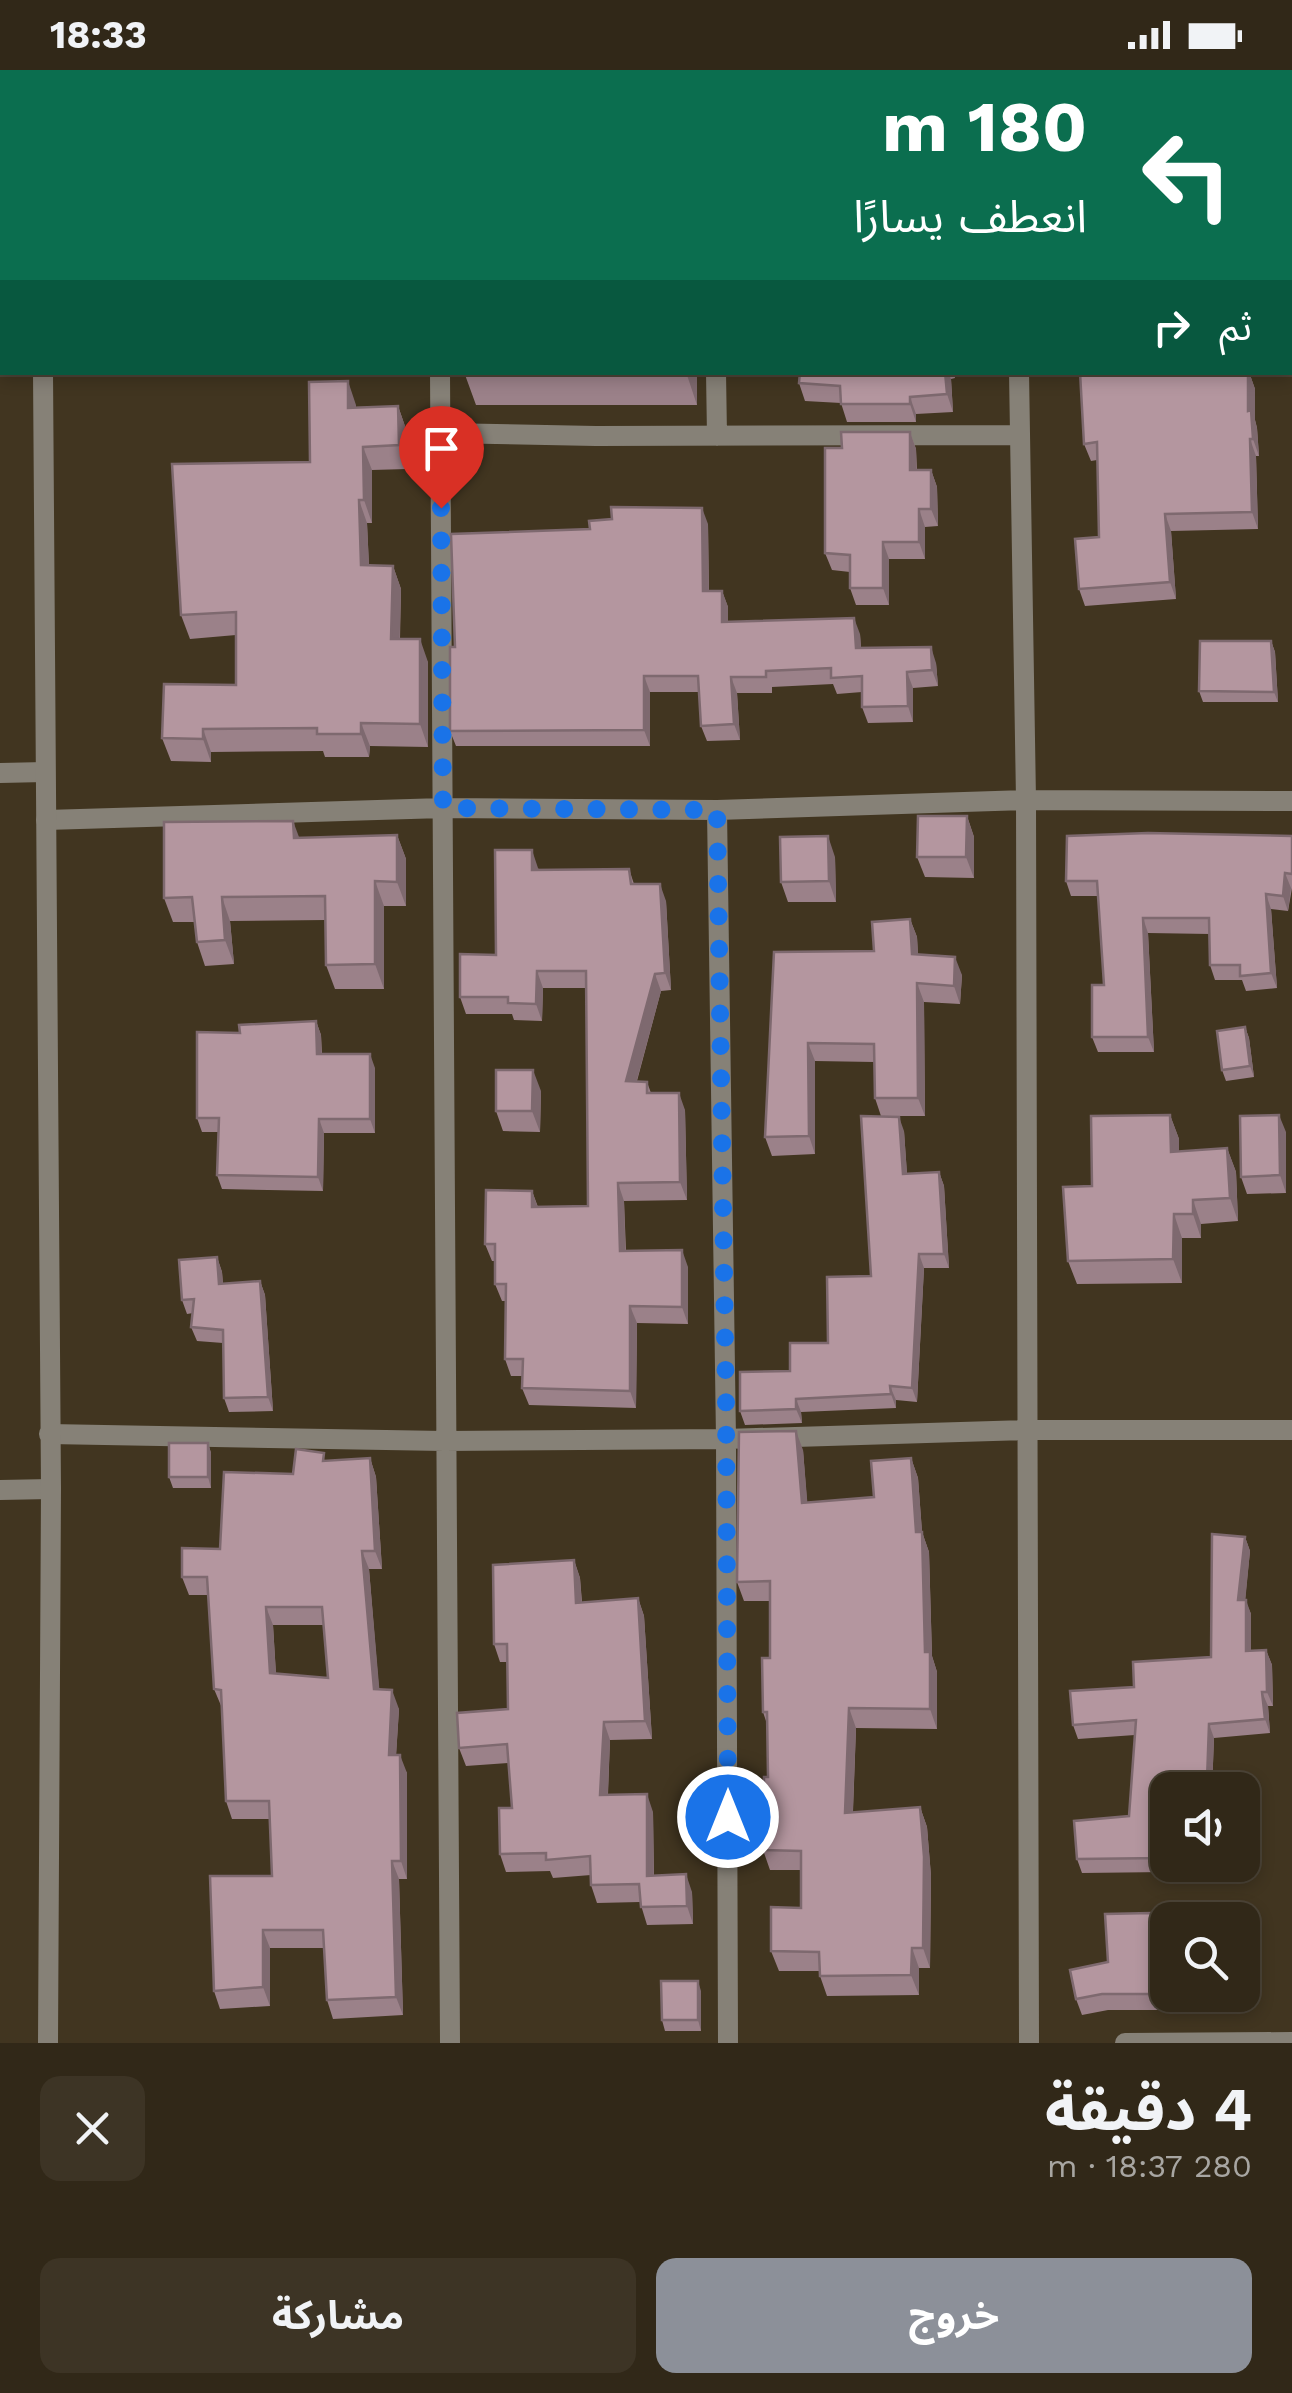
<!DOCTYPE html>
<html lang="ar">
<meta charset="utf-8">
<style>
body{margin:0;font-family:"Work Sans","Noto Sans Arabic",sans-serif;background:#3d3425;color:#f1f3f6;direction:rtl;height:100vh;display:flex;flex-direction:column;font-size:38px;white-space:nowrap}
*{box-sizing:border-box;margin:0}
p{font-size:32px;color:#a8a6a2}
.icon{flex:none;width:55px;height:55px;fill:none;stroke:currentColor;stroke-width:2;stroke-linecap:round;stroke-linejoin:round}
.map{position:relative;height:1973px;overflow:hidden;direction:ltr}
.details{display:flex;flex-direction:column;background:#312818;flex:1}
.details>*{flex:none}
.top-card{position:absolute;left:0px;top:0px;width:1292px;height:305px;box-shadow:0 5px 15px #0003,0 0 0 2px #4c4437;direction:rtl;background:#0b6e4f;color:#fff;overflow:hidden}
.tools{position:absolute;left:1150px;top:1702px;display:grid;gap:20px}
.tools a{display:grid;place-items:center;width:110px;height:110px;border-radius:20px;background:#312818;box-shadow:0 5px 15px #0003,0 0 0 2px #4c4437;font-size:50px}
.pin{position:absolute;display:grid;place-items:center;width:85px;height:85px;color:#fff;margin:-102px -42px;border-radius:50% 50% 50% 0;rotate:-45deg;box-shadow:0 0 10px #0007}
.pin .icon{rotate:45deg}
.me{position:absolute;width:110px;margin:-55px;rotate:0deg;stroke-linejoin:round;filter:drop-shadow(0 0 8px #0008)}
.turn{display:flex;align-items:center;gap:35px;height:210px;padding:0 40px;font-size:45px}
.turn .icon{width:130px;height:130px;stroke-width:2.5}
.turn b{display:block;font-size:70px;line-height:85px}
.then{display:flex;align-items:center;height:95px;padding:0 40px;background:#0003;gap:20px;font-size:38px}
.round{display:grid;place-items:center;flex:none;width:105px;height:105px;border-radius:20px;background:#3d3425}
.summary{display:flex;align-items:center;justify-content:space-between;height:170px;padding:0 40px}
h1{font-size:60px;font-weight:700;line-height:75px}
.button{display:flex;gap:20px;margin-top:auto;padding:20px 40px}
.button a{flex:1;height:115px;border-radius:20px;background:#8c9099;color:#fff;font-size:40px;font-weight:700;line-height:115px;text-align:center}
.button a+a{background:#3d3425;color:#f1f3f6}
.status{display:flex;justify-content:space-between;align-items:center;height:70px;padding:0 50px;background:#312818;direction:ltr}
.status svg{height:28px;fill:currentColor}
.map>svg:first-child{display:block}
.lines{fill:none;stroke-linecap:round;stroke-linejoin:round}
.minor{stroke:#868177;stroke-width:20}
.tertiary{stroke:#868177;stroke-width:20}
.wall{fill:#9b8189;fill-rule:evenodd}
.shaded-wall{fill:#7e696f}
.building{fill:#b4969f;stroke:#7e696f;stroke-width:2.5;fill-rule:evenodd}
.route{stroke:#1a73e8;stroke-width:18;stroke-dasharray:0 32.4}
</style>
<div class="status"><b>18:33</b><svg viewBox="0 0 49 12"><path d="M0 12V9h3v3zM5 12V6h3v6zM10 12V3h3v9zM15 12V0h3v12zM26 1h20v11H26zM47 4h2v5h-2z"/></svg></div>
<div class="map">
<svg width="1292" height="1973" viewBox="0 0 1292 1973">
<rect width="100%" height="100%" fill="#413520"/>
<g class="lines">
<path class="minor" d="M710 0V2
M1013 0V2
M1290 97H1292
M440 302 450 1973
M716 302 717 366
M1019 302 1026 730 1029 1973
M441 363 596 366 1020 365
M0 703 45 702
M717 740 726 1369 728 1973
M46 750 443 738 717 740 1026 730 1292 731
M49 1364 444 1371 726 1369 1027 1360H1292
M0 1420 51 1419
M1125 1973 1292 1972"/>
<path class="tertiary" d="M40 0V2
M43 302 51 1419 48 1973"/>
</g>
<path class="wall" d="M218 0H514V2H218Z
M464 302H697V335H476Z
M800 302H954L955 308 951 309 953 342 916 344V352H847L841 333 805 331 799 313Z
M1249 302 1255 319V350L1257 358 1259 386H1256L1258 459 1171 461 1176 529 1085 536 1079 519 1099 467 1097 390 1091 391 1084 374Z
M356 335V337L398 336 406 359 407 399 372 400V453H367L369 496H393L401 519 400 569 428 592V677L370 676 369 687H325L323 681 211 682V692L171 691 162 668 236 615V565L190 569 181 545Z
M910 362 916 379 917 400H931L937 417 938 456 925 457V489H889V535H856L850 518V502L832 500 825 483 842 378Z
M708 454 709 521H722L728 537V552L860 564 861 578 936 593 938 616 913 618V652L868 653 862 637V622L837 624 833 614 772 617V623H737L740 670 707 671 701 656 699 622H650V676H456L450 661 455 577 590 459Z
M1271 571 1275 582 1278 632H1203L1199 621Z
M967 746 974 767V808L925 807 917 787Z
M397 765 406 789V836H384V919H335L326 895V850L230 851 234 894 205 896 197 872 194 852H173L164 828 299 768Z
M1292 766V818L1288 841 1271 839 1277 918 1246 921 1242 910H1215L1210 895V864L1148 863 1154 982H1098L1092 967 1104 915 1098 826H1071L1066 811Z
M835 787 836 832H788L781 812Z
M538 798 539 800 629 799 634 814 666 831 671 920 661 921 637 1011 647 1012 651 1023 685 1040 687 1130 624 1131 626 1181 688 1197V1254L637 1253 636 1338 529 1335 522 1318V1306H511L505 1289 506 1231H502L495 1214V1191H492L485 1174 532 1121 538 1137 588 1136 586 918H543L542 951 514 950 512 944H466L460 927 496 885Z
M910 849 917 867 918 885 962 905 960 934 924 932 925 1046H881L875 1028 874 992 815 991V1084L772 1086 765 1067 774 882 874 881Z
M316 951 321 965 322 984 375 998V1063H324L323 1121 222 1119 217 1105 218 1062H202L197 1048 240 963Z
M1245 957 1249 968 1254 1007 1226 1011 1222 1000Z
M541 1021 540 1062 503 1061 496 1041Z
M1170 1045 1179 1069V1082L1227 1078 1236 1102 1238 1151 1201 1154V1168H1182V1213L1077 1214 1068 1191 1092 1116Z
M904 1061 907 1104 939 1102 944 1116 949 1198H924L917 1332 896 1330V1338L801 1342 802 1353 745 1355 740 1341 828 1273 871 1206Z
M1286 1062V1123L1247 1124 1241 1107Z
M217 1187 222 1202 223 1214 260 1211 265 1225 273 1341 229 1342 224 1328 223 1273 197 1271 191 1257 193 1243 187 1244 182 1230Z
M208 1373 211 1383V1418H173L169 1407Z
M803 1380 807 1432 874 1427 911 1388 918 1408 922 1462 929 1482 932 1586 937 1602V1659L856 1658 853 1742 920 1737 927 1757 931 1806 930 1898H919V1925L827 1926 820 1906V1901H779L771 1881 801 1838V1800H770L763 1780 768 1707 767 1654 763 1642 770 1588V1531H744L737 1512Z
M370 1388 376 1407 382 1499H369L379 1620 399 1639 396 1685 407 1703V1809H399L403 1945 333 1949 327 1930 324 1878H270V1936L220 1939 214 1921 272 1806 270 1749H232L226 1731 222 1638 214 1619 208 1525H189L182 1507 220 1479 293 1404 327 1391ZM273 1555H324L328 1608 276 1604Z
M1245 1467 1250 1481 1245 1530 1251 1544V1581L1266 1580 1272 1595 1273 1636H1268L1270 1663 1214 1668 1212 1720H1168V1755H1164L1166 1802 1082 1803 1077 1789 1129 1746 1135 1665 1078 1669 1073 1655 1134 1617 1211 1587Z
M574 1490 580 1508 582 1532 638 1528 644 1546 652 1669 610 1670 608 1725 653 1742 654 1805 692 1822 693 1854 647 1855 640 1832 597 1833 591 1815V1805L553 1808 550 1801 506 1802 500 1784 512 1738 508 1693 466 1696 459 1678 508 1639 507 1592H500L494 1574Z
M1151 1843 1157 1859V1874L1168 1925H1192V1940H1108L1082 1945 1076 1929Z
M701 1921V1961H665L662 1950Z"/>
<path class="shaded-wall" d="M686 302H697V335Z
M945 302H948L951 309 953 342 947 324Z
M1249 302 1255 319V350L1257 358 1259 386 1253 369 1248 341Z
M348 311 356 335V361L348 338Z
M910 327 916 344V352L910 334Z
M398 336 406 359 407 399 399 375Z
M910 362 916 379 917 417 910 400Z
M1250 369 1256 386 1258 459 1252 442Z
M363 377 372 400V453L364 430Z
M931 400 937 417 938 456 931 439Z
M359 430 367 453 370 518 361 495Z
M702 438 708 454 709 537 703 521Z
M919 439 925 457V489L919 472Z
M1165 444 1171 461 1176 529 1170 512Z
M883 472 889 489V535L883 518Z
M393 496 401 519 399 592 391 569Z
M722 521 728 537V568L722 552Z
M854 548 860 564 862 594 856 578Z
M420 569 428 592V677L420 654Z
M1271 571 1275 582 1278 632 1274 622Z
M931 577 936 593 938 616 932 600Z
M907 602 913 618V652L908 636Z
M644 606 650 622V676L644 660Z
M731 607 737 623 740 670 734 654Z
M361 653 370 676 369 687 361 664Z
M203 659 211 682V692L203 669Z
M967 746 974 767V808L966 787Z
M293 751 302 775 294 768Z
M397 765 406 789V836L397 812Z
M828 766 835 787 836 832 829 811Z
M532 780 538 798 539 817 532 800Z
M1285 803 1291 818 1288 841 1283 826Z
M375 811 384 836V919L375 894Z
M660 814 666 831 671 920 665 903Z
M1266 824 1271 839 1277 918 1271 903Z
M222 827 230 851 234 894 225 870Z
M1143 848 1148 863 1154 982 1148 967Z
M910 849 917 867 919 902 912 884Z
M955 887 962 905 960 934 954 916Z
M537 901 543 918 542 951 536 934Z
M655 904 661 921 632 1028 626 1011Z
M917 913 924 932 925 1046 918 1028Z
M316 951 321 965 322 998 317 984Z
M1245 957 1249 968 1254 1007 1250 996Z
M808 973 815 991V1084L809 1066Z
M370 984 375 998V1063L370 1049Z
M533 1000 541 1021 540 1062 532 1041Z
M679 1023 685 1040 687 1130 680 1112Z
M1170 1045 1179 1069V1106L1171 1082Z
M1279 1045 1286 1062V1123L1280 1105Z
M899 1047 904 1061 908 1118 903 1104Z
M319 1049 324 1063 323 1121 318 1107Z
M1227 1078 1236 1102 1238 1151 1230 1128Z
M939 1102 944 1116 949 1198 944 1184Z
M618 1113 624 1131 626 1198 620 1181Z
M532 1121 538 1138 532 1137Z
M1193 1130 1201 1154V1168L1193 1144Z
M1174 1144 1182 1168V1213L1173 1189Z
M682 1180 688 1197V1254L682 1237Z
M919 1184 924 1198 917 1332 912 1318Z
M217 1187 222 1202 224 1228 219 1214Z
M260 1211 265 1225 273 1341 268 1327Z
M630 1236 637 1253 636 1338 630 1321Z
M890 1316 896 1330V1338L891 1324Z
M796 1329 801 1342 802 1353 796 1339Z
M796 1361 803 1380 809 1452 802 1433Z
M208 1373 211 1383V1418L208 1407Z
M370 1388 376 1407 382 1499 375 1481Z
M911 1388 918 1408 923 1474 922 1462 929 1482 932 1586 937 1602V1659L930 1639Z
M1245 1467 1250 1481 1244 1544 1238 1530Z
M362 1481 369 1499 381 1638 374 1619Z
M574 1490 580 1508 583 1551 576 1533Z
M638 1528 644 1546 652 1669 645 1651Z
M1246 1530 1251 1544V1595L1246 1581Z
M266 1537 273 1555 277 1622 270 1603Z
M1266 1580 1272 1595 1273 1636 1267 1622Z
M392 1620 399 1639 395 1703 389 1685Z
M1262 1622 1268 1636 1270 1663 1265 1649Z
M849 1638 856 1658 852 1763 845 1743Z
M604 1652 610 1670 607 1743 600 1725Z
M1209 1654 1214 1668 1212 1720H1210L1207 1710Z
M400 1685 407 1703V1809L401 1791Z
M647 1724 653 1742 654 1824 647 1806Z
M920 1737 927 1757 931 1806 930 1898 923 1878Z
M1159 1741 1164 1755 1166 1802 1161 1788Z
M392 1791 399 1809 403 1945 396 1927Z
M686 1804 692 1822 693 1854 687 1836Z
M1151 1843 1157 1859V1890L1151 1874Z
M263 1860 270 1878V1936L263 1917Z
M912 1878 919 1898V1925L911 1905Z
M698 1911 701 1921V1961L698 1950Z
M1187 1925H1192V1940Z"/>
<path class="building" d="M218 0H417V2H218Z
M566 0H671V2H566Z
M760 0H915V2H760Z
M800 302H945L947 324 910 327V334H841L840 316 799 313Z
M1080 302H1248V341L1251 340 1253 369H1250L1252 442 1165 444 1170 512 1079 519 1075 469 1099 467 1097 372 1084 374Z
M348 311V338L398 336 399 375 363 377 364 430H359L361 495 393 496 391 569H420V654L361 653V664H317V658L203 659V669L162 668 164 614 236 615V542L181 545 172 394 310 392 309 312Z
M841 362H910V400H931V439H919V472H883V518H850V485L825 483V378H842Z
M611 437 702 438 703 521H722V552L854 548 856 578 931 577 932 600 907 602 908 636 862 637V606L831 608V598L766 601V607H731L734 654 701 656 698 606H644V660L450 661V577H455L451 464 590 459 589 451 612 449Z
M1200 571H1271L1274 622 1199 621Z
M918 746H967L966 787H917Z
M293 751 294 768 397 765V812L375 811V894L326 895 325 826 222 827 225 870 197 872 192 827 164 828V752Z
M1148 763 1292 766V804L1285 803 1283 826 1266 824 1271 903 1240 906V895H1210L1209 848H1143L1148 967H1092V915H1104L1097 811H1066L1067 766Z
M828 766 829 811 781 812 780 767Z
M495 780H532V800L629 799 631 814H660L665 903 655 904 626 1011 647 1012V1023H679L680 1112 618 1113 620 1181 682 1180V1237L630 1236V1321L522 1318 523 1289H505L506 1214H495V1174H485L486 1120 532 1121V1137L588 1136 586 901H537L536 934 508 933V927H460V884L496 885Z
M910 849 912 884 955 887 954 916 917 913 918 1028H875L874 974 808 973 809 1066 765 1067 774 882 874 881 872 852Z
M316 951 317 984H370V1049H319L318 1107 217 1105 219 1048H197V962L240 963 239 955Z
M1245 957 1250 996 1222 1000 1217 961Z
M496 1000H533L532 1041H496Z
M1170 1045 1171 1082 1227 1078 1230 1128 1193 1130V1144H1174L1173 1189 1068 1191 1063 1117 1092 1116 1091 1046Z
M1279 1045 1280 1105 1241 1107 1240 1046Z
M861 1046 899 1047 903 1104 939 1102 944 1184H919L912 1318 890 1316 891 1324 796 1329V1339L740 1341V1302L790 1301V1273H828L827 1207 871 1206Z
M217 1187 219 1214 260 1211 268 1327 224 1328 223 1260 191 1257 194 1229 182 1230 179 1190Z
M796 1361 802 1433 874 1427 871 1391 911 1388 916 1462H922L925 1582H930V1639L849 1638 845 1743 920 1737 924 1787 923 1878H912L911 1905 820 1906 819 1882 771 1881V1837L801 1838V1781L763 1780 764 1707H768L767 1642H763L762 1588H770V1511L737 1512 739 1362Z
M169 1373H208V1407H169Z
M296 1379 324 1383 323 1391 370 1388 375 1481H362L374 1619 392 1620 389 1685H400L401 1791H392L396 1927 327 1930 323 1860H263V1917L214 1921 210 1806H272L269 1731H226L221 1620 214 1619 207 1507H182V1478L220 1479 224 1402 293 1404ZM266 1537H322L328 1608 270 1603Z
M1212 1464 1245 1467 1238 1530H1246V1581L1266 1580 1267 1622H1262L1265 1649 1209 1654 1207 1710 1182 1708 1181 1720H1168V1741H1159L1161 1788 1077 1789 1074 1751 1129 1746 1136 1650 1073 1655 1070 1621 1134 1617 1133 1592 1211 1587Z
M574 1490 576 1533 638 1528 645 1651 604 1652 600 1725 647 1724V1806L686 1804 687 1836 641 1837 639 1814 591 1815 590 1786 546 1790V1783L500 1784 499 1738H512L507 1674 459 1678 457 1643 508 1639 507 1574H494L493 1495Z
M1151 1843V1874H1168V1924H1102L1076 1929 1070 1900 1108 1892 1105 1844Z
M661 1911H698V1950H662Z"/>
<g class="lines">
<path class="route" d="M441 438 443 738 717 740 726 1332 728 1747"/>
</g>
</svg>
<div class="tools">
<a><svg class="icon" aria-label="sound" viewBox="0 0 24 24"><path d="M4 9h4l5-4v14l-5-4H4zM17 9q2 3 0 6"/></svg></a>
<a><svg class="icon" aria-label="search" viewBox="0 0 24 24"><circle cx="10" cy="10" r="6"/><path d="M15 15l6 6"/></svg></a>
</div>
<div class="pin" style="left:441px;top:438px;background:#d93025"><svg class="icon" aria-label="arrive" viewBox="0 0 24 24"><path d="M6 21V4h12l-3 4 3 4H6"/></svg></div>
<svg class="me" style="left:728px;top:1747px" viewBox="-20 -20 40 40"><circle r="17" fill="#1a73e8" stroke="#fff" stroke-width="3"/><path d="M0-11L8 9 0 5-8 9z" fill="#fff"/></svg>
<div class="top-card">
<div class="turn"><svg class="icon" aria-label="left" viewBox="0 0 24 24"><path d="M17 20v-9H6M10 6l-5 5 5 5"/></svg><div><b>180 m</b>انعطف يسارًا</div></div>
<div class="then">ثم<svg class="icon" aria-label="right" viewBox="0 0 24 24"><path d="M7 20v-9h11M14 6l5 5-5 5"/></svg></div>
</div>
</div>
<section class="details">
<div class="summary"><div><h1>4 دقيقة</h1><p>280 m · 18:37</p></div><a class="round"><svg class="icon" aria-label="close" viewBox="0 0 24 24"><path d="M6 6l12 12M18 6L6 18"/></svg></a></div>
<div class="button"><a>خروج</a><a>مشاركة</a></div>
</section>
